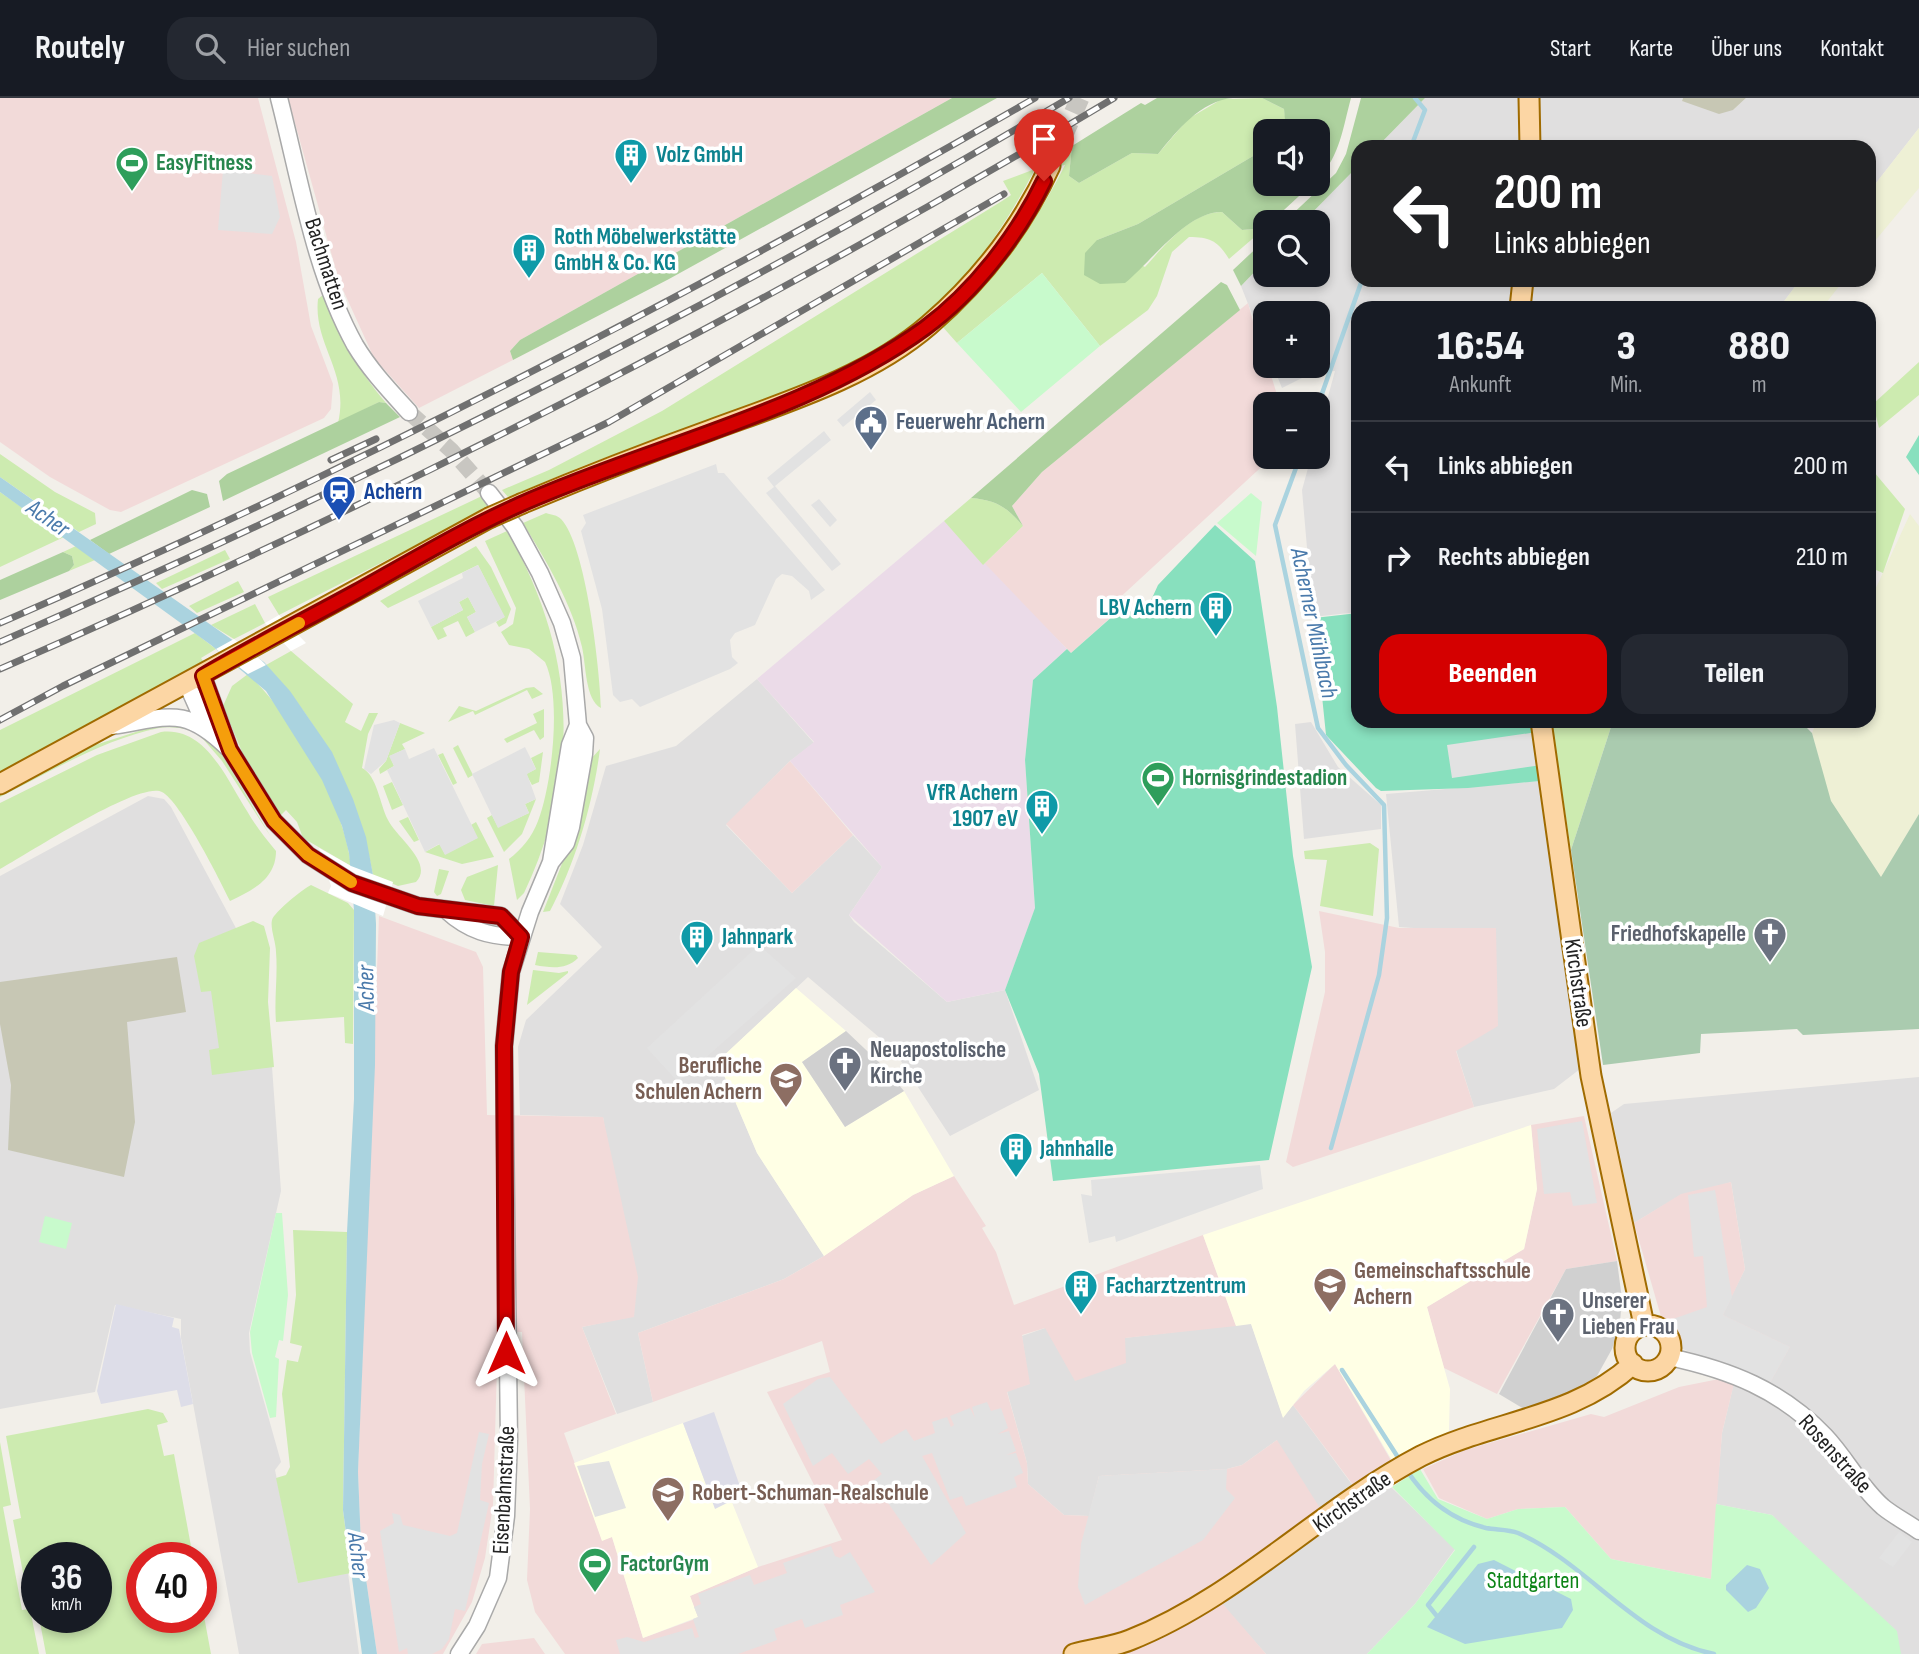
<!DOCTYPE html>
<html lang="de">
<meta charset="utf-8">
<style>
body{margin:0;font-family:"Sofia Sans Condensed",sans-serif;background:#242831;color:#f1f3f6;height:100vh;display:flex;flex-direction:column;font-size:26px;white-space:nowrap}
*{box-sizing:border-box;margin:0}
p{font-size:23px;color:#9ea1a6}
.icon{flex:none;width:38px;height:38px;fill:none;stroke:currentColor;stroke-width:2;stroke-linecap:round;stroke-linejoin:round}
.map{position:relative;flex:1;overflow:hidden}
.sheet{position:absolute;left:1351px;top:203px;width:525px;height:427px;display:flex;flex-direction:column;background:#171b24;border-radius:21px;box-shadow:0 4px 10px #0003}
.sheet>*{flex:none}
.top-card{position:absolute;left:1351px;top:42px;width:525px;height:147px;border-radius:21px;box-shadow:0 4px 10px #0003;background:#202124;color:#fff;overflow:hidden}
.controls{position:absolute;left:1253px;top:21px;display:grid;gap:14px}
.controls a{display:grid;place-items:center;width:77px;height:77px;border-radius:14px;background:#171b24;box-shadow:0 4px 10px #0003;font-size:35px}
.speed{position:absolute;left:21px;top:1444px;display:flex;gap:14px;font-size:35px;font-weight:700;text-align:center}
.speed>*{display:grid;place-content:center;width:91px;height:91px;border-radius:50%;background:#171b24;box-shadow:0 4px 10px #0003;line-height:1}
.speed small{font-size:18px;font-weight:400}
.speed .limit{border:10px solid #d22;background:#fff;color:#111}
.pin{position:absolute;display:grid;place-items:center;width:60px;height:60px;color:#fff;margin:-72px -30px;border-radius:50% 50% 50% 0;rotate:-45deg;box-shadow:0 0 7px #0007}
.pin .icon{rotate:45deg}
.me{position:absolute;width:77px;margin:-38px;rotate:0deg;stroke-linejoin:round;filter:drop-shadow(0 0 5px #0008)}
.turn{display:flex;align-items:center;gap:24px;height:147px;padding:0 28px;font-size:32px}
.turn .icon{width:91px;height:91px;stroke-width:2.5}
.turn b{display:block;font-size:49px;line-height:60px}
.eta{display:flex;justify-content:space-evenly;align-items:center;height:119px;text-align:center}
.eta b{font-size:42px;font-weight:800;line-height:49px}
.button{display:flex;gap:14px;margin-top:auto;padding:14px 28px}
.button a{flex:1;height:80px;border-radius:21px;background:#d40000;color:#fff;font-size:28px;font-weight:800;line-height:80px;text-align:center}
.button a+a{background:#242831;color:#f1f3f6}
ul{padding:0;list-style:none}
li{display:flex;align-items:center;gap:21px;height:91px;padding:0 28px;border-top:2px solid #363941}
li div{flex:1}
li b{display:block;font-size:26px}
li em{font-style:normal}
header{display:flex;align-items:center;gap:42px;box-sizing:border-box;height:98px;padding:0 35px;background:#171b24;border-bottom:2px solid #363941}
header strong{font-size:33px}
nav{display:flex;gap:38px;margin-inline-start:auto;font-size:24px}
.search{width:490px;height:63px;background:#242831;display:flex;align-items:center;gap:18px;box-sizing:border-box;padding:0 24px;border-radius:21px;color:#9ea1a6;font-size:26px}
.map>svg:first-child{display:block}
.residential{fill:#e0dfdf}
.commercial{fill:#f2dad9}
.industrial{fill:#ebdbe8}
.education{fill:#ffffe5}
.religious{fill:#d0d0d0}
.construction{fill:#c7c7b4}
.farmland{fill:#eef0d5}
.grass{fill:#cdebb0}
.forest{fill:#add19e}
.cemetery{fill:#aacbaf}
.park{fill:#c8facc}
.pitch{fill:#88e0be}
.parking{fill:#e2e2e2}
.plaza{fill:#dddde8}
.water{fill:#aad3df}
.pier{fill:#fff}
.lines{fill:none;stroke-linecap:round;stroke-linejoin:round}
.stream{stroke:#aad3df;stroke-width:4.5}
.minor-tunnel{stroke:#c8c6c1;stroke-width:16;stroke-dasharray:16 8;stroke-linecap:butt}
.major-tunnel{stroke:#c8c6c1;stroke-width:19;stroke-dasharray:19 10;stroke-linecap:butt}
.minor-casing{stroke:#a9a9a9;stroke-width:19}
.major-casing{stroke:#a06b00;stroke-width:23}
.minor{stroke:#fff;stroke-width:16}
.major{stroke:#fcd6a4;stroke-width:19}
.rail-casing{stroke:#707070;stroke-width:7}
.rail{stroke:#fff;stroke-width:4.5;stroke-dasharray:13;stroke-linecap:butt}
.major-bridge-casing{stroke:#a06b00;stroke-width:23;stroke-linecap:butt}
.major-bridge{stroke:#fcd6a4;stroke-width:19}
.route-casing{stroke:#8a0000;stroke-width:18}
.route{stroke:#d40000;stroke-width:12}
.slow{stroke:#f59e0b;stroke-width:12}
.labels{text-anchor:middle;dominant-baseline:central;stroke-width:7;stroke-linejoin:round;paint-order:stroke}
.culture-label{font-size:23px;font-weight:bold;fill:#0d838f;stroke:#fff;text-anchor:start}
.leisure-label{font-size:23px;font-weight:bold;fill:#27864d;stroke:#fff;text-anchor:start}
.street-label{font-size:23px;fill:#222;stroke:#fff}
.service-label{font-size:23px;font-weight:bold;fill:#4e5e75;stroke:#fff;text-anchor:start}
.transit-label{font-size:23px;font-weight:bold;fill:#164399;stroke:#fff;text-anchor:start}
.worship-label{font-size:23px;font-weight:bold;fill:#5b616d;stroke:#fff;text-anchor:start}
.education-label{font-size:23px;font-weight:bold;fill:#785e54;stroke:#fff;text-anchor:start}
.park-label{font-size:23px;fill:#0c8416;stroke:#fff}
.water-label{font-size:24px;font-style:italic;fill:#4a7aab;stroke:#fff}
</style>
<header>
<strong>Routely</strong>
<div class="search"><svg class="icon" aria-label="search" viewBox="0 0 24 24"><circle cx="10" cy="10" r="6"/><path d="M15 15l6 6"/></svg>Hier suchen</div>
<nav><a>Start</a><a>Karte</a><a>Über uns</a><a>Kontakt</a></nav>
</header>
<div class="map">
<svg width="1919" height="1556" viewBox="0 0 1919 1556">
<rect width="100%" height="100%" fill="#f2efe9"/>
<path class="residential" d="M1425 0H1683L1682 3 1733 12 1746 0H1919V30L1869 94V49H1377Z
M1358 68V182H1800L1779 210H1358V514L1313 519 1302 392 1311 359H1318V335L1335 273 1312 275 1282 290 1273 268H1318V215H1265V249L1241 188 1265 163V177H1318V124H1303Z
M757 581 814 645 790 663 726 727 792 795 853 737 882 769 849 817 854 824 947 904 1005 892 1039 992 950 1038 893 951 808 879 718 963 757 1055 824 1158 784 1181 638 1235 653 1304 617 1316 582 1229 634 1218 603 1019 520 1017 518 949 526 922 602 849 560 806 583 747 606 668 676 648Z
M1311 624 1338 669 1381 707V731L1304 741 1295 626Z
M1540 683 1580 971 1554 991 1474 1009 1456 952 1427 831 1399 829 1386 696Z
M148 698 164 701 171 709 237 832 265 872 281 1093 249 1235 250 1254 281 1364 275 1372 298 1484 348 1475 359 1556H239L181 1240V1221L115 1207 95 1294 0 1311V778Z
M1919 979V1556H1901L1772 1417 1716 1406 1722 1335 1737 1272 1722 1217 1745 1171 1731 1084 1664 1107 1634 1125 1611 1015 1624 1006Z
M1251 1225 1283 1319 1293 1307 1365 1404 1391 1389 1455 1451 1415 1506 1367 1556H1266L1215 1499 1277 1342 1242 1367 1227 1371 1099 1378 1089 1418 1064 1417 1028 1386 1027 1365 1007 1293 1029 1286 1022 1238 1045 1230 1124 1240Z"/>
<path class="commercial" d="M0 0H258L296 144 311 228 333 286 331 311 324 320 121 414 110 412 50 379 0 344Z
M288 0H952L520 242 510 253 513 262 419 310 374 260 339 183Z
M1248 205 1265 268H1268L1280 306H1265V359L1270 361 1114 505 1119 512 1071 555 983 467 1023 428 1012 408 1042 374Z
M790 663 853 737 792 795 726 726Z
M1319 813 1399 830H1496L1498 928 1456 953 1474 1009 1293 1069 1286 1064 1325 894V854Z
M379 818 476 854 483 869 487 1017 603 1019 638 1179 634 1219 582 1229 616 1316 564 1335 602 1442 612 1439 643 1540 698 1520 690 1498 758 1469 842 1442 767 1294 830 1274 822 1243 653 1304 638 1235 784 1181 824 1158 913 1097 954 1078 986 1128 982 1130 996 1154 1014 1207 1203 1137 1236 1228 1125 1240 1126 1265 1075 1283 1045 1230 1022 1237 1030 1286 1007 1294 1027 1365 1028 1386 1064 1417 1089 1418 1099 1378 1227 1371 1242 1367 1277 1342 1325 1418 1216 1498 1266 1556H565L535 1514 527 1482 530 1411 522 1234 498 1233 493 1407 485 1460 472 1504 443 1556H377L361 1447 358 1374Z
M1584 1018 1617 1163 1566 1171 1497 1296 1444 1270 1427 1209 1524 1151 1537 1091 1531 1027Z
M1731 1084 1745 1171 1723 1217 1790 1249 1770 1285 1737 1273 1722 1335 1711 1481 1611 1461 1565 1409 1518 1411 1487 1421 1439 1400 1423 1371 1465 1352 1591 1316 1604 1319 1679 1289 1719 1281 1662 1222 1634 1125 1681 1096Z
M1335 1266 1393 1366 1356 1391 1293 1307Z
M534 1540 545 1556H476L482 1546Z"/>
<path class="industrial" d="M944 423 1067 551 1033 582 1025 662 1035 811 1005 892 947 904 849 817 882 769 790 663 814 644 757 581Z"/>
<path class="education" d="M796 890 846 933 802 964 845 1029 904 993 954 1078 913 1097 824 1158 757 1055 718 963Z
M1531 1027 1537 1091 1524 1151 1427 1209 1450 1291 1449 1333 1393 1364 1335 1266 1304 1293 1283 1320 1251 1226 1236 1228 1203 1137Z
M683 1325 715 1410 731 1402 758 1469 690 1498 698 1519 643 1540 612 1439 602 1443 574 1365Z"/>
<path class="religious" d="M846 933 883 968 904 993 845 1029 802 964Z
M1617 1163 1622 1201 1620 1224 1612 1251 1597 1278 1570 1296 1524 1311 1499 1296 1566 1171Z"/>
<path class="construction" d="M1683 0H1746L1733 12 1719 16 1682 3Z
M177 859 186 914 127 924 135 1024 124 1079 8 1052 11 987 0 926V884Z"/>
<path class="farmland" d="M1919 30V90L1869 150V94Z
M1800 182H1844L1822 210H1779Z
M1910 416 1919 428V716L1881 780 1830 703 1812 635 1817 623H1869V505Z"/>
<path class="grass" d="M1262 0 1284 11 1287 33H1265V51L1138 126 1097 142 1145 169C1165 147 1191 114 1222 114L1242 132 1265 130 1229 161C1218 143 1210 139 1189 139L1172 154 1157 198 1148 212 1100 248 1042 175 957 245 941 227C995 182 1034 129 1065 67L1035 71C1007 125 974 174 929 216 855 285 721 319 626 352 586 366 547 383 508 399L502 392 549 372 662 313 1002 103 1011 97 1003 83 1035 71 1072 48 1069 78 1079 85 1132 55 1158 56 1188 21 1222 1Z
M324 196C340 237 357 271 386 305L379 304 338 325C350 274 313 247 318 201Z
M1919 264V297L1879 330 1873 306Z
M0 356 55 394 95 415 96 426 79 434 0 379Z
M1869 368 1905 411 1883 475 1869 469Z
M0 394 64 439 0 469Z
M482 398 487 408 467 421 279 517 268 499Z
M971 400C996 402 1007 409 1023 428L983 467 944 423Z
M546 415C552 417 557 417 561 421 586 447 600 572 601 610 585 602 586 566 582 549 572 505 546 463 523 425Z
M507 433C575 551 583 671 524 795L517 802 509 761C522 751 532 739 538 723 552 687 562 599 545 564L529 551 509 547 501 534 513 526 516 510 485 443Z
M76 448 95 462 69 473 74 467 72 458 63 454Z
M476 448 491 469 511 511 506 525 499 529 496 524 504 519 478 467 388 510 380 503Z
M225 452 230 461 162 491 156 485Z
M238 483 244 494 197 515 189 508Z
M468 499 476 514 467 519 475 534 466 539 458 523 443 530 447 538 438 542 431 529 463 512 459 504Z
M255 506 265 525 234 541 211 527Z
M195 535 216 551 201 560 203 563 0 677V632Z
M291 553 353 606 345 624 361 633 369 615H378L368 636 362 670C377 677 380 707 388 722 398 741 434 765 416 784L398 788 373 777C358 696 322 628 266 567Z
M248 576C294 620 344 705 351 768L303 740 297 724 286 712 280 718 245 661 223 608 232 588Z
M534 589 543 596 532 601 527 592 475 617 473 613 448 624 459 608 476 613 526 590Z
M544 611V639L540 642 534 632 507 645 504 641 537 625 533 616Z
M1589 623H1613L1571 752 1552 628Z
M167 624 191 631C180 631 170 628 159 630 104 641 50 674 0 699V695L95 647Z
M400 625 425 635 402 646 405 651 390 658 394 668 380 676 379 671 386 663Z
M161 634C206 628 227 682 247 713 255 727 265 740 276 753 276 781 253 792 230 803 220 782 180 703 162 694 140 682 26 757 0 771V705L97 657Z
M197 634 221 655 271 739 222 663Z
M458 647 473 677 468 680 453 650Z
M600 651C593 705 576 764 550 813L543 814 572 740 590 662Z
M543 654 539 684 532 687 526 676 536 671 531 660Z
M443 655 457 685 453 687 438 657Z
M392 684 403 707 392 712 383 688Z
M536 701 522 736 504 754 487 720 492 717 498 729 529 715 525 706Z
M408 719 419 742 414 744 399 723Z
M476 724 494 759 462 766 425 754 440 746 445 756 477 740 471 727Z
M1370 745 1379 751 1373 818 1320 808 1327 762 1305 761 1304 753Z
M498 767 494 808 465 802 461 792 467 779Z
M439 771 449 773 441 796 437 798 434 794Z
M311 787 348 805 354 812 353 946 345 945 344 919 276 924C274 901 278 877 276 854 276 844 270 831 272 822 274 814 303 791 311 787Z
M253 823 264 828 270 850 268 904 274 969 212 977 209 952 219 950 211 893 201 894 194 858 199 845Z
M538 854 576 857 578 860C566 872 551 870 535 867Z
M533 872 559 875 568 873V875L527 907Z
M293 1132 347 1134 343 1412 351 1475 298 1485 276 1380 286 1377 290 1369 282 1296 287 1262 298 1264 302 1248 290 1245 296 1197Z
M148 1311 163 1315 168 1324 157 1327 164 1358 174 1356 193 1459 142 1460V1519H201V1502L211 1556H46L39 1519H96V1460H37V1505L35 1495 27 1496 13 1422 21 1420 6 1338Z
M0 1344 11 1407 3 1409 22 1512 30 1511 39 1556H0Z"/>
<path class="forest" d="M952 0H997L669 181 513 262 510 253 520 242Z
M1157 0H1233C1200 3 1178 32 1158 56L1132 55 1079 85 1069 78 1072 48 1141 5 1145 7Z
M1262 0H1351C1343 29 1340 59 1318 80V33H1286L1284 11Z
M1361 0H1425L1377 49H1358V68L1303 124H1284L1336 75 1346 56Z
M1265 51V86H1312L1271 124H1265V130L1242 132 1222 114C1187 113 1151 164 1125 185L1100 186 1084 177 1085 155 1097 142 1138 126Z
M1265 142V163L1241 188 1233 172Z
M1221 184 1227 187 1240 212 1042 374 1012 408 1023 428C1007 409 996 402 971 400Z
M379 304 386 305 400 319 223 403 219 383 227 376Z
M192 392 207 396 210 409 109 456 90 442Z
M63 454 72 458 74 467 69 473 0 502V482Z"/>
<path class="cemetery" d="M1613 623H1800L1812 635 1831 703 1881 779 1919 716V931L1803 937 1797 931 1701 936 1700 955 1603 967 1571 752Z"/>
<path class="park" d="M1042 175 1100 248 1021 314 957 245Z
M1251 395 1262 404 1256 458 1217 425Z
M276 1115H282L288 1197 283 1243 279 1242 275 1259 279 1261 276 1319 270 1320 252 1255 250 1234Z
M45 1118 72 1125 66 1151 39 1144Z
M1420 1371 1438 1401 1487 1421 1518 1411 1565 1409 1611 1461 1711 1481 1716 1406 1772 1417 1897 1533 1901 1556H1367L1415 1506 1455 1452 1392 1389Z"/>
<path class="pitch" d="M1919 337V377L1906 359Z
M1215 427 1255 463 1277 609 1293 758 1312 869 1269 1062 1053 1083 1039 976 1005 892 1035 810 1025 662 1033 582 1067 551 1071 555 1114 517 1148 509 1158 487Z
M1358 515V623H1531L1540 683 1468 690 1381 693 1376 690 1326 637 1314 520Z"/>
<path class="parking" d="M223 72 272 78 280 119 272 136 218 132Z
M870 294 876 302 843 329 837 322Z
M824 333 831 342 775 388 841 466 832 473 766 395 774 389 767 380Z
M716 366 718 375H724L825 492 811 502 809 493 792 478 782 476 776 481 755 527 735 535 730 542 732 559 738 565 730 571 640 609 632 601 620 604 613 597 602 511 581 433 586 425 583 417Z
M819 401 837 422 830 429 811 407Z
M478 467 505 519 475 534 467 519 476 514 468 499 459 504 463 512 431 529 418 503 463 480 462 475Z
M394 622 400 625 386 663 371 676 364 671 374 627Z
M1537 634 1542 667 1452 680 1447 647Z
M525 649 536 671 527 676 536 701 525 706 529 715 498 730 472 676Z
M434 650 478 740 445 757 439 746 425 754 387 672 394 668 389 658 405 651 409 661Z
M759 847 796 880 678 984 647 950Z
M1582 1023 1597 1105 1573 1108 1570 1094 1544 1096 1537 1031Z
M1260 1067 1263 1091 1116 1144 1115 1138 1089 1145 1081 1096 1092 1098 1091 1082Z
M1715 1092 1732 1199 1723 1217 1790 1249 1770 1285 1680 1250 1682 1241 1673 1221 1707 1209 1703 1158 1694 1159 1688 1097Z
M830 1279 881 1346 906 1331 914 1343 935 1335 932 1324 947 1319 951 1329 954 1327 950 1318 970 1310 975 1320 972 1309 987 1304 991 1313 1001 1310 1008 1330 998 1336 1009 1333 1016 1353 1006 1357 1016 1355 1023 1375 1014 1379 1017 1389 966 1408 962 1398 950 1402 932 1355 922 1358 966 1435 931 1467 873 1383 882 1376 869 1361 848 1376 832 1355 813 1368 783 1306 818 1281Z
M479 1334 489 1336 482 1366 480 1402 489 1405 465 1513 455 1511 449 1541 442 1551 432 1556H408L407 1550 399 1554 380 1433 394 1425 392 1415 400 1417 403 1427 450 1438 457 1435Z
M609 1363 626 1410 595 1419 577 1368Z
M1227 1371 1226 1391 1235 1400 1203 1442 1085 1507 1078 1489 1081 1446 1099 1378Z
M1899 1434 1912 1444 1893 1469 1879 1460Z
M831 1448 835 1458 840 1460 850 1454 875 1494 840 1507 843 1517 805 1530 802 1521 774 1531 777 1542 738 1556H620L616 1542 627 1539 644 1544 692 1530 695 1540 699 1539 693 1521 698 1519 694 1509 701 1506 698 1496 750 1477 754 1487 787 1475 783 1465Z"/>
<path class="plaza" d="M116 1206 174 1220 172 1229 179 1231 193 1306 181 1309 177 1292 101 1306 97 1293Z
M714 1314 743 1397 715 1411 683 1325Z"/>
<path class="water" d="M0 379 264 564 290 593 332 654 353 701 366 739 373 777 376 826 375 967 358 1374 361 1447 377 1556H362L343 1412 347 1134 354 1001V812L349 755 342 728 322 682 266 593 211 547 0 394Z
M1494 1462 1571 1501 1573 1512 1562 1530 1465 1546 1427 1529 1478 1466Z
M1747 1467 1760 1471 1769 1490 1756 1510 1748 1514 1726 1492V1487Z"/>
<path class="pier" d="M279 517 306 545 291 553 265 525Z
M234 541 261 562 266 567 248 576 216 551Z
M319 750 351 768 393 784 383 818 328 795 331 788Z"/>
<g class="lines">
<path class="stream" d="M1411 49 1425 12 1415 0
M1318 307 1362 182
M1300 359 1275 427 1318 630 1346 667 1384 707 1387 820 1379 877 1331 1050
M1342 1272 1401 1364
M1406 1371C1425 1401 1452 1422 1486 1430 1496 1432 1508 1431 1518 1435 1589 1466 1635 1540 1714 1556
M1436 1517 1428 1507 1474 1449"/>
<path class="minor-tunnel" d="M409 314 452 353 489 395"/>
<path class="major-tunnel" d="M1050 68 1080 0"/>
<defs>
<path id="minor" d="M279 0C300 81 314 173 355 247 370 272 389 292 409 314
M489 395 515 429 540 475 562 525 572 560 578 627 570 647 551 764
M203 578 230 652 274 723 308 757 352 785 418 808 501 818 521 839
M187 586 207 631
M111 628C167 620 183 606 228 650
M446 812C469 833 490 839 521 839
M1669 1259C1730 1272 1781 1292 1825 1338 1846 1360 1860 1389 1883 1409 1894 1418 1908 1425 1919 1433
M459 1556 477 1528 498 1480 506 1418 509 1341 504 948 511 874 530 814 551 764 566 745 571 729 584 656 585 640 578 627"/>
<path id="major" d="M1529 0 1530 49
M1520 210 1523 182
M523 405C585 379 647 355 711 332 784 305 869 279 929 227 980 183 1022 129 1050 68
M1541 623 1591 978 1644 1227
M0 686 489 420
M1625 1250a23 23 0 1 1 46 0a23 23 0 1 1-46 0Z
M1074 1556C1092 1551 1113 1549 1130 1542 1238 1499 1320 1411 1421 1358 1491 1323 1573 1321 1633 1266"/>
</defs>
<use href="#minor" class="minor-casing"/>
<use href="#major" class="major-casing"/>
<use href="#minor" class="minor"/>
<use href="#major" class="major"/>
<defs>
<path id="rail" d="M331 362 376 341
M0 525C356 371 699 193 1035 0
M0 544C367 384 725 204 1069 0
M0 571C383 404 755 215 1114 0
M0 622 63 588 609 324 1004 96"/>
</defs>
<use href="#rail" class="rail-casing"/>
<use href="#rail" class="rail"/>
<defs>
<path id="major-bridge" d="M489 420 523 405"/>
</defs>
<use href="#major-bridge" class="major-bridge-casing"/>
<use href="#major-bridge" class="major-bridge"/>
</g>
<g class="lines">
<defs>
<path id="route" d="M506 1255 504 948 511 874 521 839 501 818 418 808 352 785 308 757 274 723 230 652 203 578C253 548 305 522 356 494 410 464 463 432 519 407 650 348 810 314 925 230 974 194 1018 137 1044 83"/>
</defs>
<use href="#route" class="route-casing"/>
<use href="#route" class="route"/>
<path class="slow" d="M299 525 203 578 230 652 274 723 308 757 351 784"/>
</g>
<defs>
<symbol id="building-pin" viewBox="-11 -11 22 30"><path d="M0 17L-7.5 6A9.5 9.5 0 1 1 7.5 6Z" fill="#0f9aa8" stroke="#fff"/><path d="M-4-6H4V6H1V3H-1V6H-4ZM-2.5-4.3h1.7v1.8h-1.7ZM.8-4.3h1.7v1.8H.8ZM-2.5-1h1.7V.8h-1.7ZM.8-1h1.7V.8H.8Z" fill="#fff"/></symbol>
<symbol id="stadium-pin" viewBox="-11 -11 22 30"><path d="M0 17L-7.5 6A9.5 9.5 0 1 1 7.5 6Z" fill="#2e9e5b" stroke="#fff"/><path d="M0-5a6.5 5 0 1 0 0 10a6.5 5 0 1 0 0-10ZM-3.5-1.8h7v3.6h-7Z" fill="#fff"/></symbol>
<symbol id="civic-pin" viewBox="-11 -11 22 30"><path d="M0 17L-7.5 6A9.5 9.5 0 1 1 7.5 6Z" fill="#5c6f8a" stroke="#fff"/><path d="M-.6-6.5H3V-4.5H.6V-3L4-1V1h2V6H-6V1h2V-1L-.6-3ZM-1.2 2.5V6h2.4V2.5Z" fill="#fff"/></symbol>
<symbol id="station-pin" viewBox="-11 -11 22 30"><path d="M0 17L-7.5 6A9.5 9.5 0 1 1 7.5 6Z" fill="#1a4fb4" stroke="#fff"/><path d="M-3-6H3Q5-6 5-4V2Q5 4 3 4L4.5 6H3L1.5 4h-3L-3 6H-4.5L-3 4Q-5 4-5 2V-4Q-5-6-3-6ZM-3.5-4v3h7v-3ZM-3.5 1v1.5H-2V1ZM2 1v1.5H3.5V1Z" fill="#fff"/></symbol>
<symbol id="church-pin" viewBox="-11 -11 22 30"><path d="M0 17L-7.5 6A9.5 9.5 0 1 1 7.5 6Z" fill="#6b7280" stroke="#fff"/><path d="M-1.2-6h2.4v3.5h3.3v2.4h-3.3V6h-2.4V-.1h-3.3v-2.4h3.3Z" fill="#fff"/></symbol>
<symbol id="school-pin" viewBox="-11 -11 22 30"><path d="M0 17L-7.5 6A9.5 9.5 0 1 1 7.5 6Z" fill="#8d6e63" stroke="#fff"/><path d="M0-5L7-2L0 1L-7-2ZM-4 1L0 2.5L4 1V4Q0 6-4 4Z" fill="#fff"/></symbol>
</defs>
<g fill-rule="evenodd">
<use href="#building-pin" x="612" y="38" width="38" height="52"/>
<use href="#stadium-pin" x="113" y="46" width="38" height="52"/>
<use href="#building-pin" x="510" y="133" width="38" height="52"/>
<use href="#civic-pin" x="852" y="305" width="38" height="52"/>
<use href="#station-pin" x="320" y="375" width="38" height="52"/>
<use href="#building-pin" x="1197" y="491" width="38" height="52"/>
<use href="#stadium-pin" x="1139" y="661" width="38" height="52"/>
<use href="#building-pin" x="1023" y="689" width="38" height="52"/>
<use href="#church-pin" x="1751" y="817" width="38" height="52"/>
<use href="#building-pin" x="678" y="820" width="38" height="52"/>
<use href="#church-pin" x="826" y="946" width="38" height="52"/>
<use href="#school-pin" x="767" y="962" width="38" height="52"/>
<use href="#building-pin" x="997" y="1032" width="38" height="52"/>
<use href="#school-pin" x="1311" y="1167" width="38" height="52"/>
<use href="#building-pin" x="1062" y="1169" width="38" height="52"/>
<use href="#church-pin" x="1539" y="1197" width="38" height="52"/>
<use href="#school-pin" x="649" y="1376" width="38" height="52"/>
<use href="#stadium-pin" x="576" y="1447" width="38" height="52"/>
</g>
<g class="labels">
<g class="culture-label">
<text x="656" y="57">Volz GmbH</text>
<text x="554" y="139">Roth Möbelwerkstätte<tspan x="554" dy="26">GmbH &amp; Co. KG</tspan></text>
<text x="1192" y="510" text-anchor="end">LBV Achern</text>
<text x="1018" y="695" text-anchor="end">VfR Achern<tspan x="1018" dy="26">1907 eV</tspan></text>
<text x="722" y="839">Jahnpark</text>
<text x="1040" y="1051">Jahnhalle</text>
<text x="1106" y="1188">Facharztzentrum</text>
</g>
<g class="leisure-label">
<text x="156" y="65">EasyFitness</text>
<text x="1182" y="680">Hornisgrindestadion</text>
<text x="620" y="1466">FactorGym</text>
</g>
<g class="street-label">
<text transform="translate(326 166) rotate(72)">Bachmatten</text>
<text transform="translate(1578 885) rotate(82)">Kirchstraße</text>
<text transform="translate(1835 1356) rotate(48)">Rosenstraße</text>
<text transform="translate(504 1392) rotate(-87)">Eisenbahnstraße</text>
<text transform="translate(1352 1404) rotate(-35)">Kirchstraße</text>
</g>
<g class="service-label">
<text x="896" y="324">Feuerwehr Achern</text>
</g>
<g class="transit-label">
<text x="364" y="394">Achern</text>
</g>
<g class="worship-label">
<text x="1746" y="836" text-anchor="end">Friedhofskapelle</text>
<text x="870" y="952">Neuapostolische<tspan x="870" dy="26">Kirche</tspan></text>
<text x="1582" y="1203">Unserer<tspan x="1582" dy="26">Lieben Frau</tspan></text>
</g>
<g class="education-label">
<text x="762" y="968" text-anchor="end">Berufliche<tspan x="762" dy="26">Schulen Achern</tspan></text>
<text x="1354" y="1173">Gemeinschaftsschule<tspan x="1354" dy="26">Achern</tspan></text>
<text x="692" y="1395">Robert-Schuman-Realschule</text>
</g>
<g class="park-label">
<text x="1533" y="1483">Stadtgarten</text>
</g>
<g class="water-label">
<text transform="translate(48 420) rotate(35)">Acher</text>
<text transform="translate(1314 525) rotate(78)">Acherner Mühlbach</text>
<text transform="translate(366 890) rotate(-91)">Acher</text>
<text transform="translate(358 1457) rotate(83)">Acher</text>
</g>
</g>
</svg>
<div class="controls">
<a><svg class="icon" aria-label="sound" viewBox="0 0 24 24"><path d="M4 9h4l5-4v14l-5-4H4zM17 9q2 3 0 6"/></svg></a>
<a><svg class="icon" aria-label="search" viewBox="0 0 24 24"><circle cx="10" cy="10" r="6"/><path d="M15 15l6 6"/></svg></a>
<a>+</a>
<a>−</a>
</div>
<div class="speed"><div>36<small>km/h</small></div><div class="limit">40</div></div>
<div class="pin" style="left:1044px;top:83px;background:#d93025"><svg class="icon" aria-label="arrive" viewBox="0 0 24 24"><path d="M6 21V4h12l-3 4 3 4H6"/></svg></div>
<svg class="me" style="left:506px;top:1255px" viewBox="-20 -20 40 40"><path d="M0-17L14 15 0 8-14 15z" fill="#d40000" stroke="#fff" stroke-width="4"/></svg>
<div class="top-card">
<div class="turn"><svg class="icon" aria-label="left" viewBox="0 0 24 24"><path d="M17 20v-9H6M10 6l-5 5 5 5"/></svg><div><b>200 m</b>Links abbiegen</div></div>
</div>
<section class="sheet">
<div class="eta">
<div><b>16:54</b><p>Ankunft</p></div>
<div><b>3</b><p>Min.</p></div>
<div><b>880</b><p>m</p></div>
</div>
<ul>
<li><svg class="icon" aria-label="left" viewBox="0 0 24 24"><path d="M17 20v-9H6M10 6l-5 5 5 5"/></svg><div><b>Links abbiegen</b></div><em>200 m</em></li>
<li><svg class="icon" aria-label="right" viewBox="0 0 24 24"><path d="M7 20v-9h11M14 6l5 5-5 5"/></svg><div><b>Rechts abbiegen</b></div><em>210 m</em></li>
</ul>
<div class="button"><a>Beenden</a><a>Teilen</a></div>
</section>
</div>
